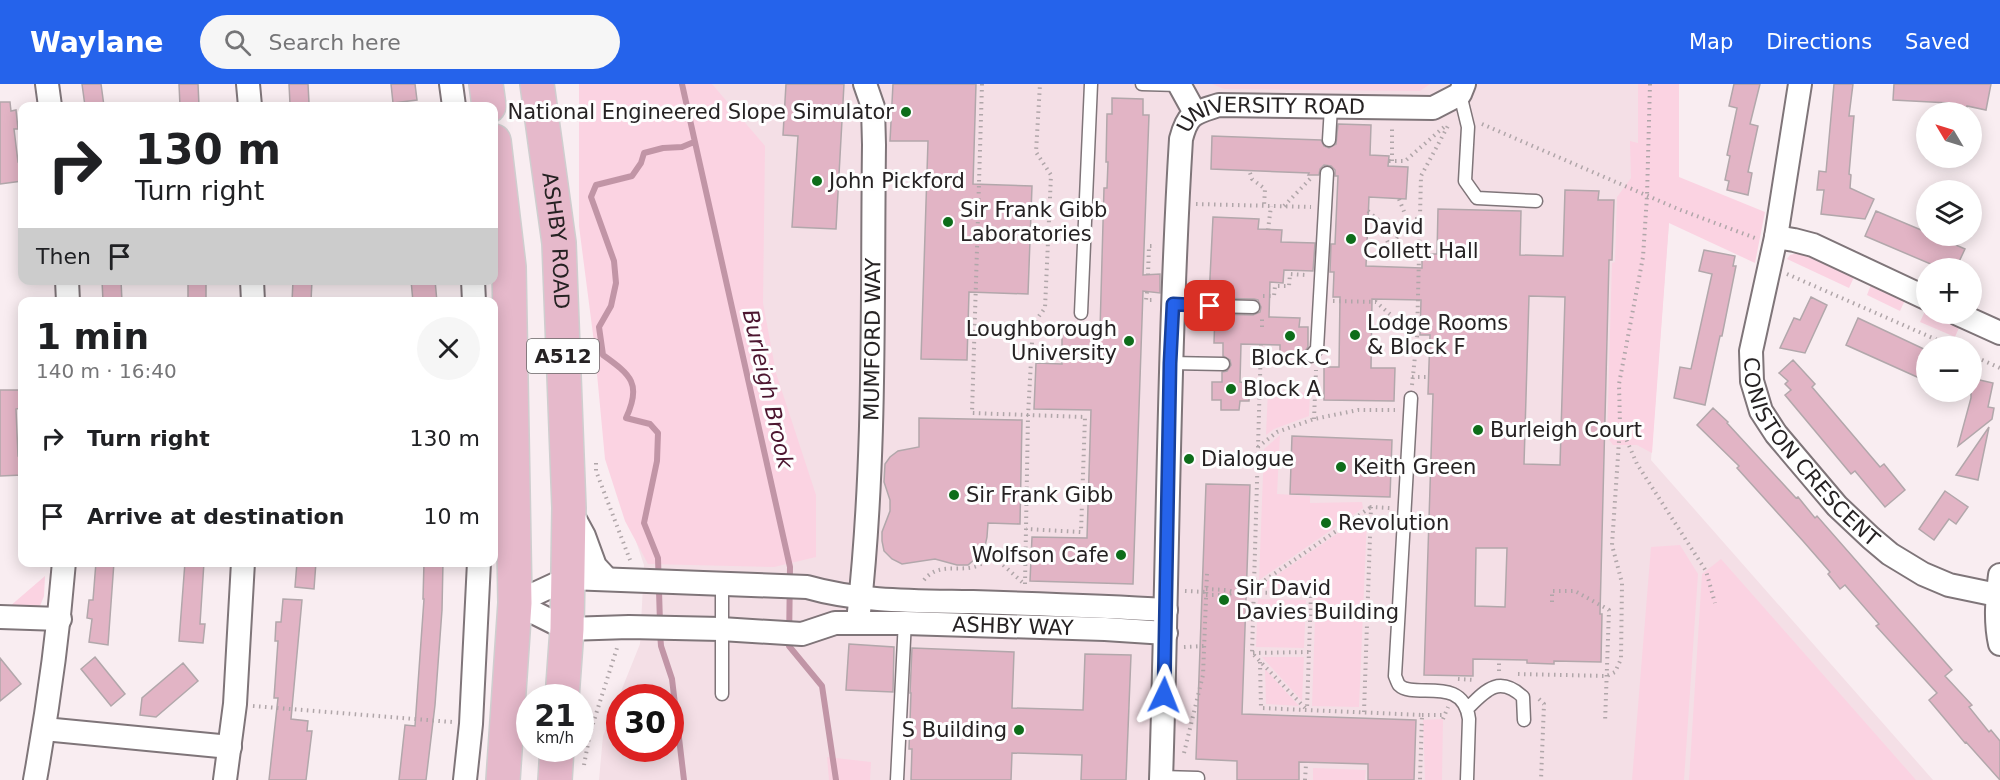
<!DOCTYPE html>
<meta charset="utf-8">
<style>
body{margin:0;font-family:"DejaVu Sans",sans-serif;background:#f6f6f6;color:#202124;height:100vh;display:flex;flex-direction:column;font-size:22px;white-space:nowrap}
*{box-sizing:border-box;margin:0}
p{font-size:20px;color:#757577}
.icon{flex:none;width:33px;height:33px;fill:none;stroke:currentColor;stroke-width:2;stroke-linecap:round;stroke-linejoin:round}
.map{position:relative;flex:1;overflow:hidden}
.details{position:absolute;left:18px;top:213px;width:480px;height:270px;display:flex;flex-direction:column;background:#fff;border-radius:12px;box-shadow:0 3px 15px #0003}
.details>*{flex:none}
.guide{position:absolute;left:18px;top:18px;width:480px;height:183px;border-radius:12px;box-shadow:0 3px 15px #0003;background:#fff;color:#202124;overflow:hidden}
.needle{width:39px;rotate:308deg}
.tools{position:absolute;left:1916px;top:18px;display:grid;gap:12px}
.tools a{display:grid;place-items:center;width:66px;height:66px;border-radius:50%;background:#fff;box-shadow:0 3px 15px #0003;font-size:30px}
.speed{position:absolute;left:516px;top:600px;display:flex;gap:12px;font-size:30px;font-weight:700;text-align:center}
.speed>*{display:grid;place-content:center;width:78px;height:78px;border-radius:50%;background:#fff;box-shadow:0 3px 15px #0003;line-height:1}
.speed small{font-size:15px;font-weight:400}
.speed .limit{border:9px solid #d22;background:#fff;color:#111}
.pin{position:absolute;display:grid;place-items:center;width:51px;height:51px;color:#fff;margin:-26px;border-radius:12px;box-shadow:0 3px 9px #0006}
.me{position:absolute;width:66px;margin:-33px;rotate:2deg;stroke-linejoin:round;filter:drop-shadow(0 0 4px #0008)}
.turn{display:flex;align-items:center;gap:21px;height:126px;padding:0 18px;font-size:27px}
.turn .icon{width:78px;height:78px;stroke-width:2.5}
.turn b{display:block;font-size:42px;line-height:51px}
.then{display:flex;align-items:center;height:57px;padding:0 18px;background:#0003;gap:12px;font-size:22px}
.round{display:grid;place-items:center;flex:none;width:63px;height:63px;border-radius:32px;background:#f6f6f6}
.head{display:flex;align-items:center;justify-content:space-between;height:102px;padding:0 18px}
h1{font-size:36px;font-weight:600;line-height:45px}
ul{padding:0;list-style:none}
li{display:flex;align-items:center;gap:18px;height:78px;padding:0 18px}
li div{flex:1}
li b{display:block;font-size:22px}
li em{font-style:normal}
header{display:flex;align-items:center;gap:36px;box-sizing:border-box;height:84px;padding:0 30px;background:#2563eb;color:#fff}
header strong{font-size:28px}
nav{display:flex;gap:33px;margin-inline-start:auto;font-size:21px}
.search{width:420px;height:54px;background:#f6f6f6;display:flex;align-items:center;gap:15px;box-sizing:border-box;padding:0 21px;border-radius:33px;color:#757577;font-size:22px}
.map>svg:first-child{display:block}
.built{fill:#f4dfe6;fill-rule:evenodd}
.green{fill:#fbd3e2}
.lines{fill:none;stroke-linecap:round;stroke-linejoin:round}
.stream{stroke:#c195a6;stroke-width:6}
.building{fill:#e2b4c5;stroke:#b2a7ab;stroke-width:1.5;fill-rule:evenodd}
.service-casing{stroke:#7f7579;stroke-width:15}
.minor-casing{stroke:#7f7579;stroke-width:26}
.primary-casing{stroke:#cfcecf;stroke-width:36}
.path{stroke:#b0a6a9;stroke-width:4;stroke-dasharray:1.5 4.5;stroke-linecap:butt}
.service{stroke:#fff;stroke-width:12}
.minor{stroke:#fff;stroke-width:22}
.primary{stroke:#e6b9cb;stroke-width:33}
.route-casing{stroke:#184099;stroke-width:15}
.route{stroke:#2563eb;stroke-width:10}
.poi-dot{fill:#0e6d1a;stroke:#fefefe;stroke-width:2}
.labels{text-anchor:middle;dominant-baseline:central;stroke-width:6;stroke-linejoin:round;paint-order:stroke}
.shield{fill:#fefefe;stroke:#676465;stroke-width:1.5}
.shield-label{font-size:20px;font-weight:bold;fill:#262223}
.poi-label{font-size:21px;fill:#262223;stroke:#fefefe;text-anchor:start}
.street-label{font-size:21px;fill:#262223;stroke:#fefefe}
.water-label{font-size:22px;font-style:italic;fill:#4d1630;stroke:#fefefe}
</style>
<header>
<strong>Waylane</strong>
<div class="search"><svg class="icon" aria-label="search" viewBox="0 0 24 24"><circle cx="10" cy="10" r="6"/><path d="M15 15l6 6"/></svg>Search here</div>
<nav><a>Map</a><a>Directions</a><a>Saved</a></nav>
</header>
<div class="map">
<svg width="2000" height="696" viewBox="0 0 2000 696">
<rect width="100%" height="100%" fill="#f9edf1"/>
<path class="built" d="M589 0H1679V93L1669 138 1651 376 1933 696H599L603 652 640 560 644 481 608 374ZM620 614H670V664H620Z"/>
<path class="green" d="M579 0H712L765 62 763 219 776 289 816 411V473L774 483 648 480 625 437 605 375 594 258 579 142Z
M1212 0H1430L1420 7 1224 5Z
M1638 0H1679V93L1765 128 1755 179 1669 139 1652 369 1637 361H1613L1607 353 1612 179 1615 178 1617 113 1631 94 1630 57 1638 59Z
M1802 168 1855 191 1849 204 1787 175 1790 171Z
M1872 198 1906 214 1900 227 1867 211Z
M1926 225V230H1940L1961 239 1955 253 1920 238Z
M1268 306 1310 309 1309 332 1274 345 1266 351Z
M1280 351 1277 410 1310 412V419L1362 418 1363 424 1259 496 1264 365Z
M1360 434H1367L1359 623 1312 622 1316 505 1261 504V502Z
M1680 461 1698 490 1684 696H1632L1651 463Z
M1721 475 1916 696H1689L1702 490Z
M45 492 44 512 40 522 9 523Z
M1258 515 1306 516 1304 564 1256 563Z
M1262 573H1304L1302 617Z
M1265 585 1299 622 1266 620Z
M1443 635 1442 696H1425L1423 636Z
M827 673 871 678 870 696H829Z
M1313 684 1366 686 1365 696H1313Z"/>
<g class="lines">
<path class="stream" d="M682 0 790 483 789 562 822 602 836 696
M660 539 658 474 644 439 657 377 658 349 650 340 626 334C642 300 631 291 603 271L599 243 611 222 616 199 614 177 591 113 596 101 632 92 641 79 644 69 663 64 682 63 694 58
M660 549 661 562 672 595 684 696"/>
</g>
<path class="building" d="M82 0H101L104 22H85Z
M179 0H198L199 22H180Z
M289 0H308L309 19 290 20Z
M391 0H415L417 16 393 19Z
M786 0H844L836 145 792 143 798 52 783 51Z
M893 0H976L973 100 1032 102 1028 210 969 208 967 276 921 275 928 57H890Z
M1734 0H1760L1750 40 1758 42 1748 88 1752 89 1748 111 1727 106 1729 97 1725 96 1730 72 1727 71 1737 24 1729 22Z
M1834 0H1853L1849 32H1854L1849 90 1851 91 1850 104 1874 115 1865 135 1821 130 1824 106H1817L1819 87 1826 88Z
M1894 0H1991L1986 26 1967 22 1966 28H1956L1950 19 1893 16Z
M1112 14 1143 15V31H1149L1143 191 1160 190V209L1143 207 1133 500 1030 497 1032 453 1087 454 1091 326 1034 325 1036 279 1062 280V246H1100L1104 104H1107L1108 78H1106L1107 30H1112Z
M0 18H10L11 27 16 26 18 45H14L18 78H22V97L0 100Z
M1338 40 1371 41 1370 71 1389 72 1388 82 1408 83 1406 115 1369 113 1366 182 1422 184V170H1437L1438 125 1521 127 1520 171 1563 172 1565 106 1599 107 1598 116H1614L1612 176H1609L1600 530H1602L1601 578 1554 577V580L1527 579V576L1473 575V592L1424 591 1433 310H1428L1430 251H1420L1421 216 1372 215 1371 284H1395L1394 317 1324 316V283H1339L1340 213H1333L1334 188H1330L1331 160H1335L1338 92H1335V86L1331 82 1324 81 1320 85 1319 91H1308L1309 89 1211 85 1212 52 1321 56 1324 62 1329 64 1336 60ZM1529 212 1565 213 1560 381 1524 380ZM1476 464H1507L1505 523 1475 522Z
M1876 127 1926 148V152H1955L1951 159 1965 165 1956 184H1940L1865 152Z
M1213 133 1259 135 1258 145 1282 146 1281 158 1315 159 1313 187 1284 186 1283 199 1270 198 1269 233 1300 234 1299 243H1308V263L1303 270H1280V261L1241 260 1240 298 1250 299 1249 317H1240L1239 326H1221V316H1212V298H1222V288L1227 287 1231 281 1230 276 1223 272V259H1214L1215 230 1253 231 1260 228 1261 223 1258 216 1254 215 1209 214Z
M1704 166 1735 172 1733 182H1736L1722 252H1720L1705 321 1674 314 1680 283 1691 285 1712 190 1699 187Z
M102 196H121L122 218H103Z
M188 196H206V218H188Z
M293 196H312L311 218H292Z
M411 196H435L437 218H413Z
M1811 213 1827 221 1805 269 1780 264 1794 234 1800 236Z
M1858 234 1926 266V297L1846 261Z
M1793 276 1815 300 1812 303 1880 383 1884 380 1905 406 1885 423 1855 387 1851 390 1785 311 1791 306 1785 300 1788 297 1779 289Z
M1971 294 1993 299 1988 323 1994 324 1992 335 1958 362 1971 314Z
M0 306H20L21 324 16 325 18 372H22V391L0 392Z
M1713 324 1728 338 1727 339 1796 414 1798 413 1815 434 1817 432 1952 586 1945 592 1972 621 1969 623 1989 648 1991 646 2000 657V696L1966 658 1965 659 1929 616 1937 609 1876 542 1879 540 1845 501 1840 505 1828 490 1830 488 1803 457 1737 384 1739 382 1697 341Z
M919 334 1022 336 1020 440 988 439 987 453 984 467 968 481H957L935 475 902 480 892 475 884 467 882 457V448L890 427V416L884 398 885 380 890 373 898 367 919 363Z
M1989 343 1978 396 1956 391Z
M1292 352 1392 356 1390 413 1290 410Z
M1206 400 1250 401 1242 630 1416 636 1414 696H1368V680L1299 678V696H1237V677L1196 675Z
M1945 407 1968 423 1956 440 1949 435 1934 456 1919 445Z
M96 478H114L108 561 89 558 92 535 87 534 89 516H93Z
M185 478H204L200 540H205L203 559 179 557Z
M297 478H316L314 505 295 503Z
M424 478H443L442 526 435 621 426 696H399L405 641 415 642 424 515H423Z
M283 515 302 516 291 635 308 637 307 647H312L306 696H269L278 614H274L278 557H275L276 538H281Z
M849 560 894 563 893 608 846 606Z
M912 564 1014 568 1012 624 1083 626 1085 570 1131 571 1126 696H1081L1082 671 1012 669 1011 696H911L912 665H909L911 609H910Z
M95 573 125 610 111 622 81 585Z
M0 574 21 600 0 617Z
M183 579 198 597 156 633 140 631 142 614Z"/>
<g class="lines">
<defs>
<path id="service" d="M1142 0 1179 1
M1460 10 1468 43 1465 97 1477 114 1536 117
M1329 56 1331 23
M1173 221 1253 223
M1081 229 1091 0
M1311 272 1317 265 1327 89
M1170 279 1223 280
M1411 314 1395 592C1396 594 1398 600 1399 601 1414 616 1463 590 1469 635L1467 696
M722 610V500
M1468 624C1486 606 1499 591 1523 613L1524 636
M1161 693 1198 694
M897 696 905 536"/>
<g id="minor">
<path d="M47 0 50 22"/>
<path d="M248 0 250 22"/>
<path d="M451 0 454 22"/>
<path d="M1179 0 1195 29"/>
<path id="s1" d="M1800 0 1776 153 1751 267 1752 297 1761 327 1776 350 1837 422 1871 454 1890 470 1923 490 1949 501 1997 511"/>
<path d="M1776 153 1794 156 1813 161 1926 214"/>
<path d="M67 196 68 218"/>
<path d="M252 196 253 218"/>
<path d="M473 196 474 218"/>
<path d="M1958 230 2000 249"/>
<path d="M571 428 584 452 595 482 607 495"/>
<path d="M2000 491C1997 515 1995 537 2000 560"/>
<path id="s2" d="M515 519 567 545 629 543 721 545 802 550 835 539H905L1105 545 1166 549"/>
<path d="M515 519 569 494 807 503C859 518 915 517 970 518 1035 520 1101 522 1166 526"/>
<path id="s3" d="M859 528C876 373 872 216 874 61L873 23 865 0"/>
<path d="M0 533 60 535"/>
<path d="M44 645 230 663"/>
<path d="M35 696C48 624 58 552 64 478"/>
<path d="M225 696 235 620 243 478"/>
<path d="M465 696 471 640 479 478"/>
<path id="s4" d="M1161 696C1168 482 1168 268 1181 55 1188 28 1195 29 1219 21L1433 24 1460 10 1464 0"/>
</g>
<g id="primary">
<path d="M486 0 489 22"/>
<path id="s5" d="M537 0 559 159 569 424 567 545 562 614"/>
<path d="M494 57 509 183 515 519 503 696"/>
<path d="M555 696 557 664"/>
</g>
</defs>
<use href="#service" class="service-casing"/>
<use href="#minor" class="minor-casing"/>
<use href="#primary" class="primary-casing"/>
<path class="path" d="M982 0 972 329 1085 333 1081 448 1026 445
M1650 0 1647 112 1643 173 1619 300 1620 341 1637 380 1706 487 1715 519
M1482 40 1678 125 1755 154
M1389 77H1405L1444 43
M1392 77V42
M1250 89 1252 95 1265 105 1264 122
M1399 115 1407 135
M1196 120 1311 123
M1284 122 1311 94
M1368 127 1378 136 1390 163 1400 149 1407 135H1420
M1268 146 1271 122
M1787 190 1951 262
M1148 191 1149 162H1156
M1147 208 1146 216H1155
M1263 212H1274L1275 202H1289L1290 190 1306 191
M1333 217 1376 218 1399 238 1417 241
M1262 243V235
M1261 260 1252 569 1307 626
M1971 271 2000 284
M1412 293H1429
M1412 301 1417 253 1421 92 1449 40
M1249 308H1259
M1314 335 1316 286
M1258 363 1277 348 1314 335 1358 326H1395
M596 379V387L630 476
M984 467 991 470 1022 498
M924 496C943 472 972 498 991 470
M1025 500 1028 332 1033 240 1045 224 1051 91 1036 68 1040 0
M1255 503 1371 423
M1206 505 1226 506 1235 508
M1185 507 1206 508
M1206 511H1226L1235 508 1311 510 1307 625
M1552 518V507H1575L1609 526 1605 639
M1184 563 1204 562
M1253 569 1309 568
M1260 578 1261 624 1422 631 1420 696
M1499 587V576
M1518 590 1607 592 1615 588 1621 575 1622 499 1612 461 1620 342
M1458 595 1475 596
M1539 615 1544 620 1541 696
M253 622 452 638
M1364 628 1371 423 1390 424
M1422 631H1444
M1443 635 1448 623
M1184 669 1203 591 1207 489
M584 681 590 649 617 564
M1305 696 1306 680"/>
<use href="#service" class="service"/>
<use href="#minor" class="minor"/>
<use href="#primary" class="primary"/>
</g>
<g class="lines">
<defs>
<path id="route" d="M1164 611 1170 279 1173 220 1210 222"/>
</defs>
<use href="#route" class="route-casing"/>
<use href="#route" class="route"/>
</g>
<g class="poi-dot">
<circle cx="906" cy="28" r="6"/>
<circle cx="817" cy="97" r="6"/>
<circle cx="948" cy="138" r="6"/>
<circle cx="1351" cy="155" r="6"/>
<circle cx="1355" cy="251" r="6"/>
<circle cx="1290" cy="252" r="6"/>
<circle cx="1129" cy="257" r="6"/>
<circle cx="1231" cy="305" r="6"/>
<circle cx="1478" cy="346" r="6"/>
<circle cx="1189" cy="375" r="6"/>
<circle cx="1341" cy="383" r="6"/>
<circle cx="954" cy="411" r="6"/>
<circle cx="1326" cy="439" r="6"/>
<circle cx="1121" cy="471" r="6"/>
<circle cx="1224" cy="516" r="6"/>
<circle cx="1019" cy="646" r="6"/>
</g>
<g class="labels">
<rect class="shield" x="527" y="255" width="72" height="34" rx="4.5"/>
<g class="shield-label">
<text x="563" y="272">A512</text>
</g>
<g class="poi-label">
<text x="894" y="28" text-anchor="end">National Engineered Slope Simulator</text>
<text x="829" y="97">John Pickford</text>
<text x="960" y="126">Sir Frank Gibb<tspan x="960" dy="24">Laboratories</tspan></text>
<text x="1363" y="143">David<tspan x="1363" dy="24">Collett Hall</tspan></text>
<text x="1367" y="239">Lodge Rooms<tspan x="1367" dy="24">&amp; Block F</tspan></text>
<text x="1117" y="245" text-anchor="end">Loughborough<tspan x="1117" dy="24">University</tspan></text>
<text x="1290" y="274" text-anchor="middle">Block C</text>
<text x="1243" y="305">Block A</text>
<text x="1490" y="346">Burleigh Court</text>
<text x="1201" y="375">Dialogue</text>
<text x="1353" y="383">Keith Green</text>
<text x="966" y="411">Sir Frank Gibb</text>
<text x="1338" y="439">Revolution</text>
<text x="1109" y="471" text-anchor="end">Wolfson Cafe</text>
<text x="1236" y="504">Sir David<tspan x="1236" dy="24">Davies Building</tspan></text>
<text x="1007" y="646" text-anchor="end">S Building</text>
</g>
<g class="street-label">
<text stroke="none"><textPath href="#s4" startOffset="746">UNIVERSITY ROAD</textPath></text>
<text stroke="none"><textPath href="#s5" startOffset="158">ASHBY ROAD</textPath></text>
<text stroke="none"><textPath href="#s3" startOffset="273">MUMFORD WAY</textPath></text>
<text stroke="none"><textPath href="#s1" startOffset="393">CONISTON CRESCENT</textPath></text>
<text stroke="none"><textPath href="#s2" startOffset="506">ASHBY WAY</textPath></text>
</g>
<g class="water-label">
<text transform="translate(768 305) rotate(77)">Burleigh Brook</text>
</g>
</g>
</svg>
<div class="tools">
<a><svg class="needle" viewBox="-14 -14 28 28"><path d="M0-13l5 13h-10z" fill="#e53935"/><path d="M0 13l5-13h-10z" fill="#757577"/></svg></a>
<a><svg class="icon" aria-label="layers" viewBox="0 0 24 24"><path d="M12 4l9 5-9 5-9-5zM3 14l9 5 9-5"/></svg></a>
<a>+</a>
<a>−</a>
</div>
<div class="speed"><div>21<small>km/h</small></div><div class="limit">30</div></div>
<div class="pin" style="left:1210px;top:222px;background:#d93025"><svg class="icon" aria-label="arrive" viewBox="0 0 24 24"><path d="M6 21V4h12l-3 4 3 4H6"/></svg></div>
<svg class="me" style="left:1164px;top:611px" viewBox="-20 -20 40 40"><path d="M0-17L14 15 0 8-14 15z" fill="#2563eb" stroke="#fff" stroke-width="4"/></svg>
<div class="guide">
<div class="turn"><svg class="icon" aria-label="right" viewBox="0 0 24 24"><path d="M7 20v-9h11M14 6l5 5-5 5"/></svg><div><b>130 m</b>Turn right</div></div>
<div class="then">Then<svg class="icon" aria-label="arrive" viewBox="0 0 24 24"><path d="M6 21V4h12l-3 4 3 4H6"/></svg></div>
</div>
<section class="details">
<div class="head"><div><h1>1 min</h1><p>140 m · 16:40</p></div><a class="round"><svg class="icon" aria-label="close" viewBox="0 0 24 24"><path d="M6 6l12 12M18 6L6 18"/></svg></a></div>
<ul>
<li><svg class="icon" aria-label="right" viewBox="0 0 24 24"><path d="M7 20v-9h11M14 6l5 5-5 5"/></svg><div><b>Turn right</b></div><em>130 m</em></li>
<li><svg class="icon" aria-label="arrive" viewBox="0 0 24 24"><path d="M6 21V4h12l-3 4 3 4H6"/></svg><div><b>Arrive at destination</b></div><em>10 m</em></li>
</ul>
</section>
</div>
